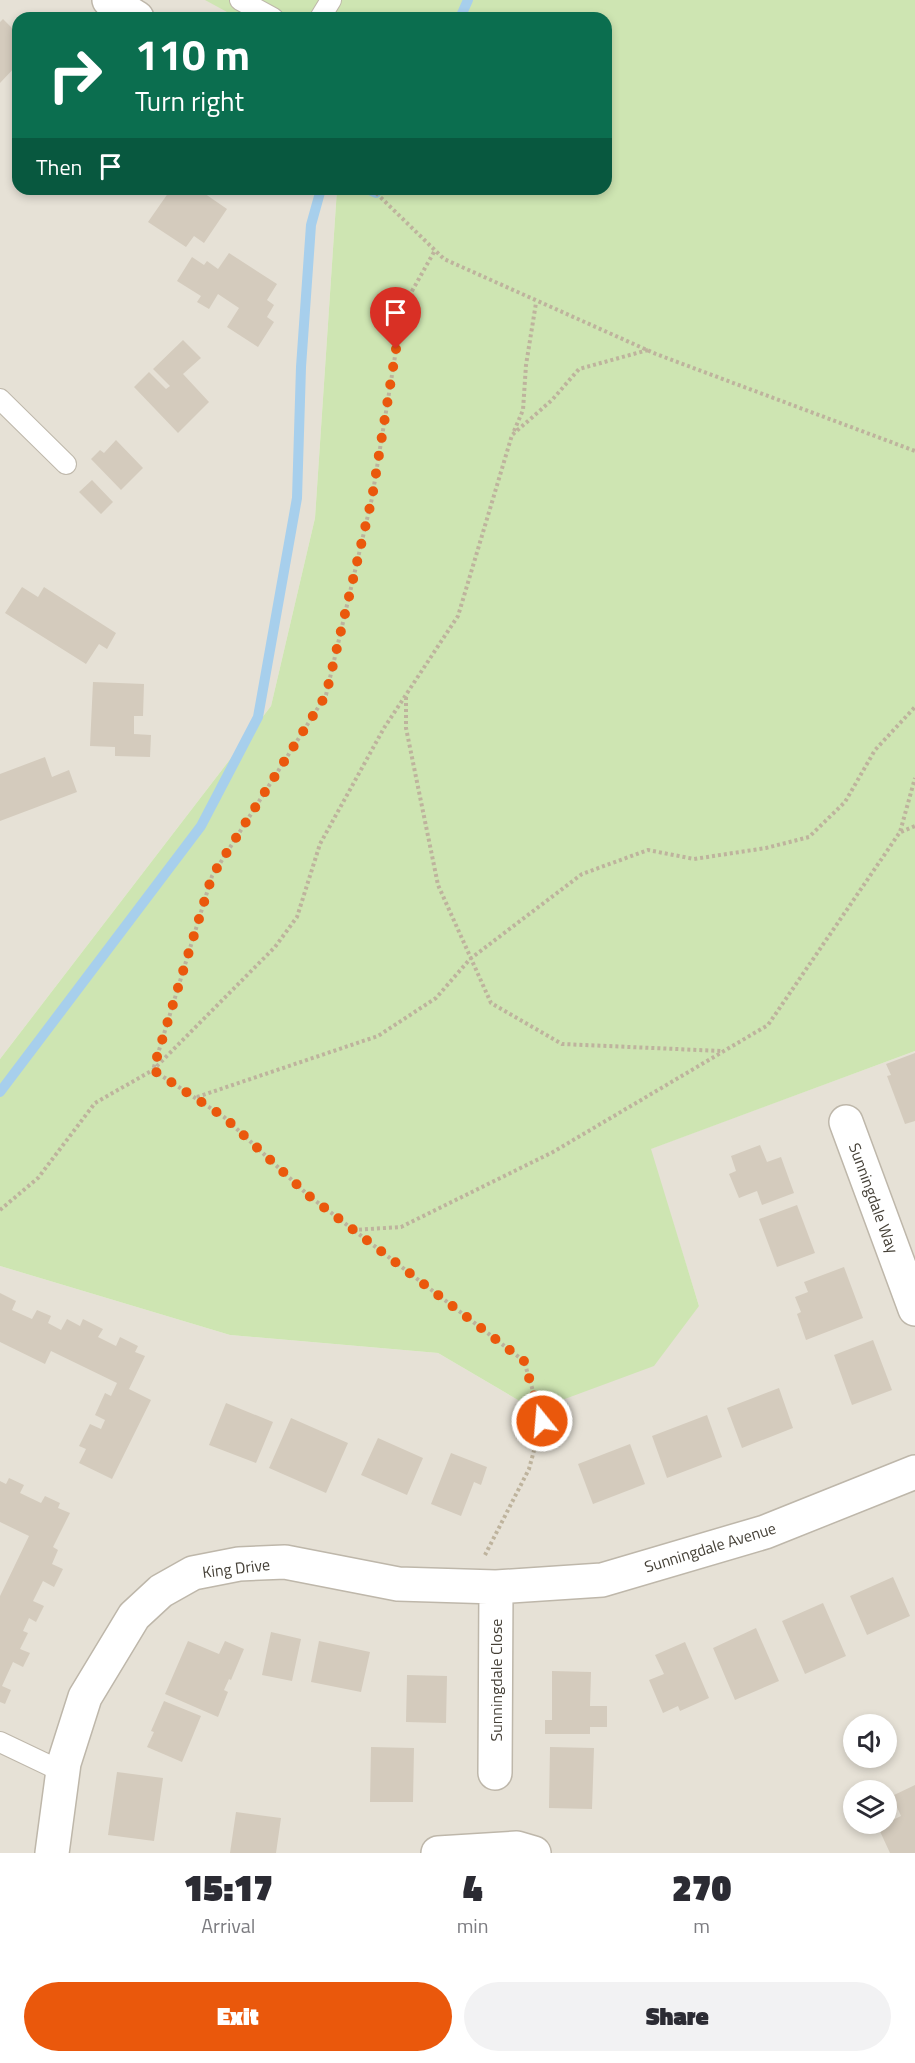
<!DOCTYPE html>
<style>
body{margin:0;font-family:"Titillium Web",sans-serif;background:#f2f2f3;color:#2b2b33;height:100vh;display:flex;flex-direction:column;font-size:22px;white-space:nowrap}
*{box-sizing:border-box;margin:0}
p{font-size:20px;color:#7c7c81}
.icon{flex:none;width:33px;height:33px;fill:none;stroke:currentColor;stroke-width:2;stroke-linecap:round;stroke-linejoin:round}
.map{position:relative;height:1853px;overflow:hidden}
.sheet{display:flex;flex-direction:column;background:#fff;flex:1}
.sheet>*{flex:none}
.banner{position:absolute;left:12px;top:12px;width:600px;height:183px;border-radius:18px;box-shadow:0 3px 9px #0003;background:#0b6e4f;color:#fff;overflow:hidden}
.fabs{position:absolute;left:843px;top:1714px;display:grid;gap:12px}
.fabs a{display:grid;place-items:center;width:54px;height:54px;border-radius:50%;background:#fff;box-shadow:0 3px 9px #0003;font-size:30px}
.pin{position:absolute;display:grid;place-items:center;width:51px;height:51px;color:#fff;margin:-62px -26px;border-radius:50% 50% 50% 0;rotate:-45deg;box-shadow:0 0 6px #0007}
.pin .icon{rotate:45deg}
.me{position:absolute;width:66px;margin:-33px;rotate:343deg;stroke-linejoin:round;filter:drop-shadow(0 0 4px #0008)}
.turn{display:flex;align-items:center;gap:21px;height:126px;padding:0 24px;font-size:27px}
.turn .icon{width:78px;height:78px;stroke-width:2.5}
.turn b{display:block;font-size:42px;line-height:51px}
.then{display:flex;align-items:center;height:57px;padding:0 24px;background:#0003;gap:12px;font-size:22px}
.eta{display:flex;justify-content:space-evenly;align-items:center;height:102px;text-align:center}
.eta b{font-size:36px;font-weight:800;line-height:42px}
.primary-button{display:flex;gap:12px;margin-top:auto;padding:12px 24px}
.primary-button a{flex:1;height:69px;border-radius:36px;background:#ea580c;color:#fff;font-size:24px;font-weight:800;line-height:69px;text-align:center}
.primary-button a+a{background:#f2f2f3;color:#2b2b33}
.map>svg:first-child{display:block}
.residential{fill:#e6e1d6;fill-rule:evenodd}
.green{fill:#cee5b2}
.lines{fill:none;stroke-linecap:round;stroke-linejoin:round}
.stream{stroke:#a7cfec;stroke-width:10}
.building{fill:#d4cbbd}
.service-casing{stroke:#beb7aa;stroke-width:22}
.minor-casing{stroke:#beb7aa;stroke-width:36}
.path{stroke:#beb39d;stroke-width:4;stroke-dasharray:3 3;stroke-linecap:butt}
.service{stroke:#fff;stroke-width:20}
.minor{stroke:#fff;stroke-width:33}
.route{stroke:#ea580c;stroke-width:10;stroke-dasharray:0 18}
.labels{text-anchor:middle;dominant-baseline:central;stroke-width:4.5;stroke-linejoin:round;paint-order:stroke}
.street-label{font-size:16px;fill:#454037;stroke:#fff}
</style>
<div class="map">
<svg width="915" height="1853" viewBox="0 0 915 1853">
<rect width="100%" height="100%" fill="#f3efe7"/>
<path class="residential" d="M0 0H474L465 18H18V189H337L315 518 271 706 0 1059Z
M915 1051V1853H0V1266L230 1335 438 1353 535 1410 699 1306 650 1149ZM854 1725H886V1758H854ZM854 1791H886V1824H854Z"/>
<path class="green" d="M205 0H915V1051L651 1149 699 1306 654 1366 535 1410 438 1353 230 1335 0 1266V1059L271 706 315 518 337 189H606V18H238Z"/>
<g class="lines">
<path class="stream" d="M460 18 468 0
M367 189 376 193 378 189
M0 1092 201 826 258 717 297 498 301 367 311 225 321 189"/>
</g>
<path class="building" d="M3 19 18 34V64L0 83V22Z
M171 189H198L227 209 204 243 194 236 186 247 148 222Z
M229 253 277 284 267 300 274 305 267 317 274 322 258 347 227 327 239 308 218 294 209 309 197 302 201 296 177 281 192 257 204 265 207 261 218 269Z
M183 340 201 358 183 374 209 402 178 433 134 387 149 372 166 389 170 386 153 369Z
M116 440 143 468 121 490 91 459 100 450 104 453Z
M92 480 113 502 101 514 79 492Z
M22 587 38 597 44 587 116 633 107 649 99 644 86 664 5 613Z
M93 682 144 684 143 716H134V734L151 735 150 757 115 756V747L90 746Z
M45 757 52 777 69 770 77 792 0 821V774Z
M915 1053V1121L905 1124 887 1076 891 1075 886 1064Z
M760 1145 767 1162 781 1157 794 1193 762 1205 757 1191 739 1198 729 1174 736 1171 731 1156Z
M797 1205 815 1253 777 1267 759 1219Z
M844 1267 863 1318 806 1340 797 1314 801 1312 795 1297 808 1292 804 1282Z
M0 1293 16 1301 12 1310 32 1319 37 1310 51 1316 48 1323 61 1330 67 1319 80 1326 83 1319 103 1329 98 1337 116 1346 120 1337 138 1346 135 1352 145 1356 129 1389 151 1400 112 1479 79 1463 86 1449 79 1446 90 1424 101 1429 105 1420 95 1415 105 1393 111 1396 117 1383 51 1351 45 1364 0 1342Z
M873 1340 892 1390 852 1405 834 1355Z
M779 1388 793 1428 742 1448 727 1408Z
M226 1403 273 1422 256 1463 209 1445Z
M707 1415 722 1457 667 1478 652 1436Z
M291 1418 348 1443 326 1493 269 1468Z
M378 1438 423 1458 407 1495 361 1475Z
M630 1444 645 1484 593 1504 578 1464Z
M451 1453 487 1467 481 1485 474 1482 461 1516 431 1504Z
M9 1478 24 1485 20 1493 41 1503 45 1496 60 1503 58 1508 70 1513 53 1547 58 1550 52 1564 63 1569 54 1587 43 1581 33 1601 44 1606 36 1622 29 1618 23 1631 28 1633 20 1649 30 1653 23 1667 13 1662 2 1686 11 1690 5 1704 0 1702V1596L29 1536 0 1522V1481L6 1484Z
M893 1577 910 1616 867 1635 850 1596Z
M823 1603 846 1656 805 1674 782 1621Z
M756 1628 779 1681 735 1700 713 1648Z
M271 1632 301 1639 292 1681 262 1675Z
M188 1641 219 1654 225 1641 244 1649 231 1680 229 1679 224 1690 228 1692 218 1717 165 1694Z
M319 1641 370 1652 361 1692 311 1682Z
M685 1642 709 1698 680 1711 678 1706 663 1713 649 1680 664 1674 655 1655Z
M552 1671 591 1672 590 1706H607V1727H590V1734H545V1720H552Z
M407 1675 447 1676 446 1723 406 1722Z
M164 1701 201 1716 182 1762 147 1747 154 1732 151 1731Z
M371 1747 414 1748 413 1802H370Z
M550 1747 594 1748 592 1809 549 1808Z
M117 1772 163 1778 154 1841 108 1835Z
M915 1785V1853H890L878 1827 901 1816 892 1796Z
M236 1812 281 1818 276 1853H230Z"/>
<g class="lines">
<defs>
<path id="service" d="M240 0 273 18
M320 18 331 0
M0 399 66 464
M0 1742 63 1772"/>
<path id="minor" d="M109 0 137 18
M846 1122 915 1309
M495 1773 496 1587
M52 1853 64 1763 85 1697 134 1616 161 1591 193 1573 239 1564 285 1562 398 1584 496 1587 602 1580 765 1532 915 1472
M438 1853 517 1848 534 1853"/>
</defs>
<use href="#service" class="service-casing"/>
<use href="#minor" class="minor-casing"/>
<path class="path" d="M372 189 444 259 656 354 915 451
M434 252 403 307 372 498 326 695 212 876 153 1070 224 1117 308 1195 524 1361 542 1421 529 1469 485 1555
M514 431 523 410 526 365 536 303
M406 697V728L438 885 491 1003 562 1044 721 1051
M901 832 915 826
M197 1097 378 1036 436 998 470 959 582 874 648 850 694 859 766 848 809 837 845 802 875 750 915 707
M0 1210 38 1178 95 1103 153 1070 275 947 297 917 320 844 384 728 458 616 512 435 552 400 579 369 648 350
M353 1230 401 1227 553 1152 768 1025 900 832 915 778"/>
<use href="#service" class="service"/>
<use href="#minor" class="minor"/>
</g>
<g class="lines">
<path class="route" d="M396 349 372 498 326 695 212 876 153 1070 224 1117 308 1195 524 1361 542 1421"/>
</g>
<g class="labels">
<g class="street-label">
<text transform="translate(874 1198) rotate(70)">Sunningdale Way</text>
<text transform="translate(710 1547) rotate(-17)">Sunningdale Avenue</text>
<text transform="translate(236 1568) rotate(-7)">King Drive</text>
<text transform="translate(496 1680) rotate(-90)">Sunningdale Close</text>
</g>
</g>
</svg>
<div class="fabs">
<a><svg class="icon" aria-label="sound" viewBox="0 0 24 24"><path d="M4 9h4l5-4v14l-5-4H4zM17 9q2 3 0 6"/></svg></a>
<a><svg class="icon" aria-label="layers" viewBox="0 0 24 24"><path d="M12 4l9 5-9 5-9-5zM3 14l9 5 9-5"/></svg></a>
</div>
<div class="pin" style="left:396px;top:349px;background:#d93025"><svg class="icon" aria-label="arrive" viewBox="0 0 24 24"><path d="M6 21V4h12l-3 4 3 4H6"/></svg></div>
<svg class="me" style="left:542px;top:1421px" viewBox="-20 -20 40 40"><circle r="17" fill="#ea580c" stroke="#fff" stroke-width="3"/><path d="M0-11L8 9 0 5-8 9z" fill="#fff"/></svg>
<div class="banner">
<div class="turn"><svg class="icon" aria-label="right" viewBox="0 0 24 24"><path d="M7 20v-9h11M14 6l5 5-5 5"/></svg><div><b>110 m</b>Turn right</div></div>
<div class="then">Then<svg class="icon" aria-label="arrive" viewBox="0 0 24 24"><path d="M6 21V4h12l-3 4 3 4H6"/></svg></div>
</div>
</div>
<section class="sheet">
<div class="eta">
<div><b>15:17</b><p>Arrival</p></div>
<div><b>4</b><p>min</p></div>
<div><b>270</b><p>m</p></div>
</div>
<div class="primary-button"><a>Exit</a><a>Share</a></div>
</section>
